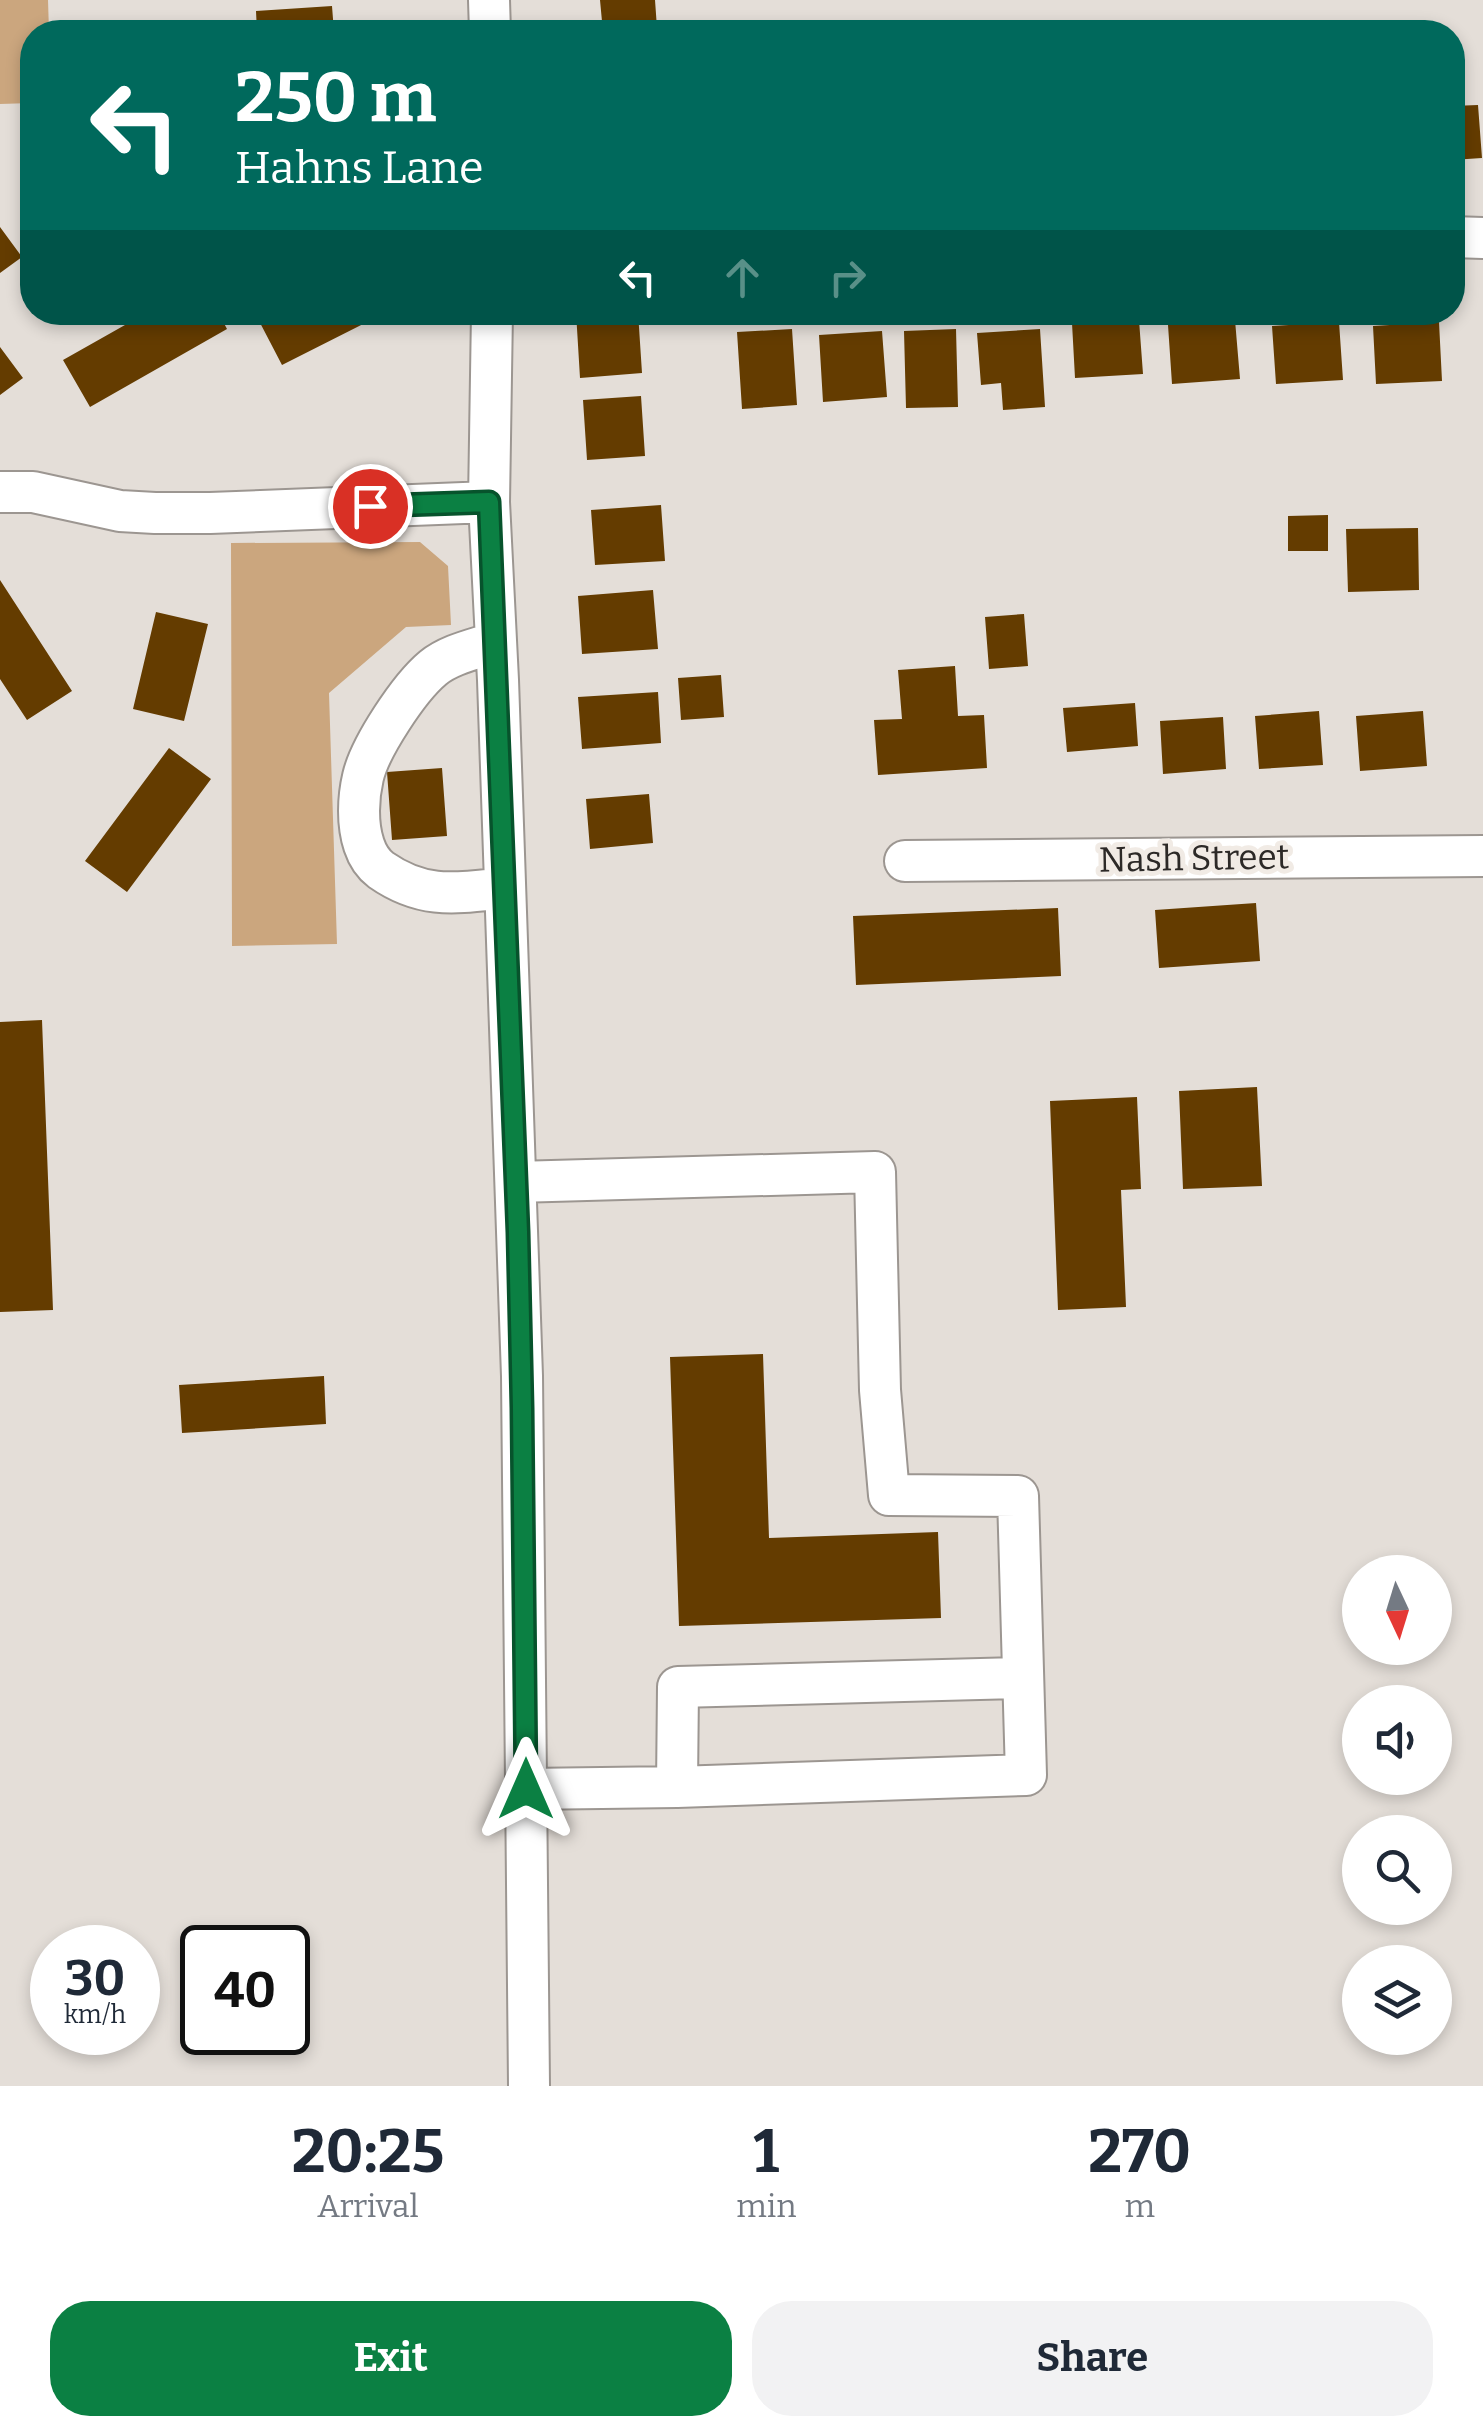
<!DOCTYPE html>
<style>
body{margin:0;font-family:Bitter,serif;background:#f2f2f3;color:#1f2937;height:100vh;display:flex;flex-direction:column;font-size:38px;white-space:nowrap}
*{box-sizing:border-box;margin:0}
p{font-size:32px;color:#747a83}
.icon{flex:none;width:55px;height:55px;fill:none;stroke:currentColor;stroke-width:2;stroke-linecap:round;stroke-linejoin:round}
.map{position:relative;height:2086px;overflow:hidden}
.details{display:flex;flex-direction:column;background:#fff;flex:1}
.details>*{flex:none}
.top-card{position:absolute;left:20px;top:20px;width:1445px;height:305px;border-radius:40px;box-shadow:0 5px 15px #0003;background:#00695c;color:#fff;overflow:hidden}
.needle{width:65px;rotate:176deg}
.fabs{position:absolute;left:1342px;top:1555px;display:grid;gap:20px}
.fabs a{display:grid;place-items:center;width:110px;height:110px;border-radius:50%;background:#fff;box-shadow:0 5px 15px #0003;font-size:50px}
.speed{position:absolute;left:30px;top:1925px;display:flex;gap:20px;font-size:50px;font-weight:700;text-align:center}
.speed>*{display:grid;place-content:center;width:130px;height:130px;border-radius:50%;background:#fff;box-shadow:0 5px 15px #0003;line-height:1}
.speed small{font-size:25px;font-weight:400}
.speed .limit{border:5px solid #111;border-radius:15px;background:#fff;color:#111}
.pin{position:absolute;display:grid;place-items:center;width:85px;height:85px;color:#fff;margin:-42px;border:5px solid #fff;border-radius:50%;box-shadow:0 2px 10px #0007}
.me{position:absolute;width:110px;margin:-55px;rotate:0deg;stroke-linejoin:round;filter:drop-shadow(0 0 8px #0008)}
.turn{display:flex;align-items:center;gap:35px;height:210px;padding:0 50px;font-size:45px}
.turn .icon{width:130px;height:130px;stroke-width:2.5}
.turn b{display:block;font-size:70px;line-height:85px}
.lanes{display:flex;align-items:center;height:95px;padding:0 50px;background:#0003;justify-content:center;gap:50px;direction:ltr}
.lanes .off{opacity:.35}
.eta{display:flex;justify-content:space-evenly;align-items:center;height:170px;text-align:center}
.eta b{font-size:60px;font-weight:700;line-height:70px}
.button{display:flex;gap:20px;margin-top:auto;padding:20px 50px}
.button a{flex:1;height:115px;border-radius:40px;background:#0b8043;color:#fff;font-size:40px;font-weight:700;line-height:115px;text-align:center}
.button a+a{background:#f2f2f3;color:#1f2937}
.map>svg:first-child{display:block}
.green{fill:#cba67e}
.building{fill:#643c00}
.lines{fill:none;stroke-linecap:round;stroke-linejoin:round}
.minor-casing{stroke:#9c9691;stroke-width:44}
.minor{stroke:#fff;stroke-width:40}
.route-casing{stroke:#07532c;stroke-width:25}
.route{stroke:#0b8043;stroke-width:18}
.labels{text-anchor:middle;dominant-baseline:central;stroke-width:10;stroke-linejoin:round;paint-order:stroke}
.street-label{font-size:35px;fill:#2c2927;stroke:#f1ebe5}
</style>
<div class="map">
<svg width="1483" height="2086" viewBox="0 0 1483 2086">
<rect width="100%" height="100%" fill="#e4ded8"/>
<path class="green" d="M0 0H48L49 32H32V103L0 104Z
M420 542 448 566 451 625 406 627 329 693 337 944 232 946 231 543Z"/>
<path class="building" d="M600 0H655L657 28 603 32Z
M332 6 334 32H257L256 11Z
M1478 105 1482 158 1452 160V106Z
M0 227 22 257 0 273Z
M148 312H218L227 329 90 407 63 360Z
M265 312H375L377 317 282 365 257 317Z
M576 312H638L642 373 580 378Z
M1139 320 1143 374 1075 378 1072 323Z
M1235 320 1240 379 1172 384 1168 325Z
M1339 322 1343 380 1276 384 1272 326Z
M1439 322 1442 381 1376 384 1373 326Z
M792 329 797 405 742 409 737 332Z
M956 329 958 407 906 408 904 331Z
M1040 329 1045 407 1003 410 1001 383 981 385 977 333Z
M882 331 887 397 823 402 819 335Z
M0 347 23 378 0 395Z
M641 396 645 456 587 460 583 400Z
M661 505 665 561 595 565 591 510Z
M1328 515V551H1288V516Z
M1418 528 1419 590 1348 592 1346 529Z
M0 580 72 691 27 720 0 679Z
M653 590 658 649 582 654 578 596Z
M156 612 208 624 184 721 133 709Z
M1024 614 1028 666 989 669 985 617Z
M955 666 958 716 984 715 987 768 878 775 874 720 902 719 898 670Z
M721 675 724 717 681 720 678 678Z
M658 692 661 743 582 749 578 697Z
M1135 703 1138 746 1067 752 1063 708Z
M1319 711 1323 765 1259 769 1255 716Z
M1423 711 1427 766 1360 771 1356 716Z
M1223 717 1226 769 1163 774 1160 721Z
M169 748 211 779 127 892 85 861Z
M442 768 447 836 392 840 387 772Z
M649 794 653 843 590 849 586 799Z
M1256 903 1260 961 1159 968 1155 910Z
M1058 908 1061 976 856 985 853 916Z
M42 1020 53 1310 0 1312V1022Z
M1257 1087 1262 1186 1183 1189 1179 1091Z
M1137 1097 1141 1189 1121 1190 1126 1307 1058 1310 1050 1101Z
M763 1354 769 1538 938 1532 941 1618 679 1626 670 1357Z
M324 1376 326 1424 182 1433 179 1385Z"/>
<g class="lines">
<defs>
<path id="minor" d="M489 0 490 32
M1452 237 1483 238
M492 312 489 502 498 680 522 1376 529 2086
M0 492H33L120 511 155 513H210L489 502
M496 642C476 649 450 654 433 668 409 688 370 747 363 777 358 798 357 824 364 845 367 854 373 864 381 870 424 900 457 893 505 888
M905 861 1483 856
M516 1182 875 1172 880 1390 889 1495 1018 1496 1026 1775 677 1787 678 1687 1022 1678
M526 1789 677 1787"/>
</defs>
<use href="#minor" class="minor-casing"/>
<use href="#minor" class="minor"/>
</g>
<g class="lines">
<defs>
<path id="route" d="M370 506 489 502 518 1232 522 1408 526 1789"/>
</defs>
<use href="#route" class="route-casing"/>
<use href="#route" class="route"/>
</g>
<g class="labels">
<g class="street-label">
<text transform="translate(1194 858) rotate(-1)">Nash Street</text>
</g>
</g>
</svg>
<div class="fabs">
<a><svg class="needle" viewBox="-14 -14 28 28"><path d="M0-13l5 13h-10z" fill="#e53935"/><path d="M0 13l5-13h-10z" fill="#747a83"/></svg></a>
<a><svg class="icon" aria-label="sound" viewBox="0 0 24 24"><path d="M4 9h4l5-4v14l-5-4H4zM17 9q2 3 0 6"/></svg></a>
<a><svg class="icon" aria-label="search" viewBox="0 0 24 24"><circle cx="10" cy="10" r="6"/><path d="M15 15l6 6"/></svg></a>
<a><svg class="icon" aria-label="layers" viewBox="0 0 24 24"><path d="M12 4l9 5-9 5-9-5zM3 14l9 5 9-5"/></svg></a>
</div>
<div class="speed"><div>30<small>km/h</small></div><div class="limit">40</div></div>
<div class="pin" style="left:370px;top:506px;background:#d93025"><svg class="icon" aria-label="arrive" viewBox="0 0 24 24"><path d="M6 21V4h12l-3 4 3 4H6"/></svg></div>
<svg class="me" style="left:526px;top:1789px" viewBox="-20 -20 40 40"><path d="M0-17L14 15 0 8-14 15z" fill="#0b8043" stroke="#fff" stroke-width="4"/></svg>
<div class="top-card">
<div class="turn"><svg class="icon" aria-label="left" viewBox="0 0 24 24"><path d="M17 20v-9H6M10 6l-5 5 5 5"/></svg><div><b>250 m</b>Hahns Lane</div></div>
<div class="lanes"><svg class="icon" aria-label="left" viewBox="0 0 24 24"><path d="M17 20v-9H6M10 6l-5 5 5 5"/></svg><svg class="icon off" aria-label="ahead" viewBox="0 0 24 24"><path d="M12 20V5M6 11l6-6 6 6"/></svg><svg class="icon off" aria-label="right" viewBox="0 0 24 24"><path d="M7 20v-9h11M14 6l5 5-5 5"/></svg></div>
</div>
</div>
<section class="details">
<div class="eta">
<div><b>20:25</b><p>Arrival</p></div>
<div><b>1</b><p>min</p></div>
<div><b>270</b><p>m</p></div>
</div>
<div class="button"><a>Exit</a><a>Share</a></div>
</section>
